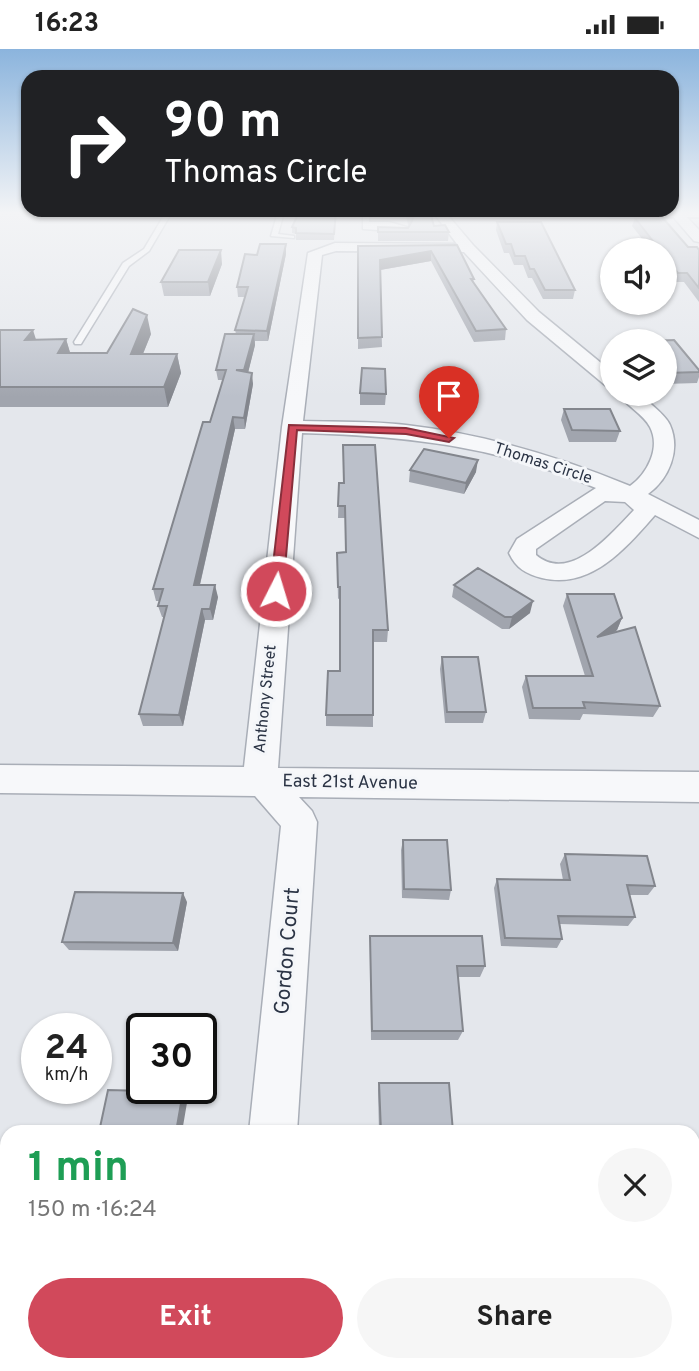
<!DOCTYPE html>
<meta charset="utf-8">
<style>
body{margin:0;font-family:Overpass,sans-serif;background:#f6f6f6;color:#222;height:100vh;display:flex;flex-direction:column;font-size:26px;white-space:nowrap}
*{box-sizing:border-box;margin:0}
p{font-size:23px;color:#767676}
.icon{flex:none;width:38px;height:38px;fill:none;stroke:currentColor;stroke-width:2;stroke-linecap:round;stroke-linejoin:round}
.map{position:relative;flex:1;overflow:hidden}
.side{position:absolute;left:0px;top:1076px;width:700px;height:247px;display:flex;flex-direction:column;background:#fff;border-radius:21px 21px 0 0;box-shadow:0 2px 5px #0004}
.side>*{flex:none}
.guide{position:absolute;left:21px;top:21px;width:658px;height:147px;border-radius:21px;box-shadow:0 2px 5px #0004;background:#202124;color:#fff;overflow:hidden}
.fabs{position:absolute;left:600px;top:189px;display:grid;gap:14px}
.fabs a{display:grid;place-items:center;width:77px;height:77px;border-radius:50%;background:#fff;box-shadow:0 2px 5px #0004;font-size:35px}
.speed{position:absolute;left:21px;top:964px;display:flex;gap:14px;font-size:35px;font-weight:700;text-align:center}
.speed>*{display:grid;place-content:center;width:91px;height:91px;border-radius:50%;background:#fff;box-shadow:0 2px 5px #0004;line-height:1}
.speed small{font-size:18px;font-weight:400}
.speed .limit{border:4px solid #111;border-radius:10px;background:#fff;color:#111}
.pin{position:absolute;display:grid;place-items:center;width:60px;height:60px;color:#fff;margin:-72px -30px;border-radius:50% 50% 50% 0;rotate:-45deg;box-shadow:0 0 7px #0007}
.pin .icon{rotate:45deg}
.me{position:absolute;width:77px;margin:-38px;rotate:5deg;stroke-linejoin:round;filter:drop-shadow(0 0 5px #0008)}
.turn{display:flex;align-items:center;gap:24px;height:147px;padding:0 28px;font-size:32px}
.turn .icon{width:91px;height:91px;stroke-width:2.5}
.turn b{display:block;font-size:49px;line-height:60px}
.round{display:grid;place-items:center;flex:none;width:74px;height:74px;border-radius:37px;background:#f6f6f6}
.overview{display:flex;align-items:center;justify-content:space-between;height:119px;padding:0 28px}
h1{font-size:42px;font-weight:700;line-height:52px;color:#1e9e55}
.button{display:flex;gap:14px;margin-top:auto;padding:14px 28px}
.button a{flex:1;height:80px;border-radius:42px;background:#d1495b;color:#fff;font-size:28px;font-weight:700;line-height:80px;text-align:center}
.button a+a{background:#f6f6f6;color:#222}
.status{display:flex;justify-content:space-between;align-items:center;height:49px;padding:0 35px;background:#fff;direction:ltr}
.status svg{height:19px;fill:currentColor}
.map>svg:first-child{display:block}
.lines{fill:none;stroke-linecap:round;stroke-linejoin:round}
.service-casing{stroke:#a9aeb7;stroke-width:3}
.minor-casing{stroke:#a9aeb7;stroke-width:3}
.secondary-casing{stroke:#a9aeb7;stroke-width:4}
.service{fill:#f7f8fa;fill-rule:evenodd}
.minor{fill:#f7f8fa;fill-rule:evenodd}
.secondary{fill:#fff;fill-rule:evenodd}
.wall{fill:#a1a5ae}
.shaded-wall{fill:#83868d}
.building{fill:#bbc0ca;stroke:#83868d;stroke-width:2}
.route{fill:#d1495b;stroke:#882f3b;stroke-width:2}
.labels{text-anchor:middle;dominant-baseline:central;stroke-width:6;stroke-linejoin:round;paint-order:stroke}
.far-street-label{font-size:16px;fill:#2b3445;stroke:#f4f6f9}
.street-label{font-size:18px;fill:#2b3445;stroke:#f4f6f9}
.near-street-label{font-size:21px;fill:#2b3445;stroke:#f4f6f9}
</style>
<div class="status"><b>16:23</b><svg viewBox="0 0 49 12"><path d="M0 12V9h3v3zM5 12V6h3v6zM10 12V3h3v9zM15 12V0h3v12zM26 1h20v11H26zM47 4h2v5h-2z"/></svg></div>
<div class="map">
<svg width="699" height="1322" viewBox="0 0 699 1322">
<rect width="100%" height="100%" fill="#e4e7ec"/>
<g class="lines">
<defs>
<path id="service" d="M166 163H172L149 202 129 217 81 295H75L74 293 123 214 144 200Z
M278 163H284L278 185 294 187V189L271 187Z
M363 163H369V173H389L410 179 406 183 363 180Z"/>
<path id="minor" d="M433 163H445L473 196 539 263 612 323V338L605 336 527 271 464 203 336 202 322 206 303 372C337 373 372 372 406 376 483 385 558 407 630 437 647 425 661 399 650 378 643 365 627 357 618 345H639C648 353 665 365 670 376 681 401 669 430 648 445L699 471V489L655 466C626 499 591 541 542 529 526 525 516 519 509 504L517 490 596 439C497 397 408 387 302 384L278 719 699 723V753L299 748 312 762 317 773 297 1083H249L281 777 255 747 0 744V716L244 718 282 378 308 204 335 194 457 195ZM605 452 625 453 634 461C611 485 570 535 536 506V500Z
M669 163H682L699 181V193L694 192Z
M226 1316H282L281 1322H225Z"/>
<path id="secondary" d="M602 163H699V168H610Z"/>
</defs>
<use href="#service" class="service-casing"/>
<use href="#minor" class="minor-casing"/>
<use href="#secondary" class="secondary-casing"/>
<use href="#service" class="service"/>
<use href="#minor" class="minor"/>
<use href="#secondary" class="secondary"/>
</g>
<path class="wall" d="M336 163 334 191H296V185L292 184V178Z
M405 163H430L434 177 449 183 448 192H378V178L408 179 409 176H408Z
M635 169 688 198 699 201V253L684 233H675L665 220V201H651L632 177Z
M497 173 575 241 573 250H543L532 229H528L523 216H514L509 204H504L496 181Z
M457 196 474 230 473 233 506 280 505 291 474 293 431 212 380 221 382 298 358 300V197Z
M286 205 268 292H255V296L248 323 253 335 245 380H235L200 536 218 548 213 571H205L183 677H143L139 665 164 568H162L158 557 160 552H156L153 540 210 373 223 331H218L216 321 236 285 235 281 245 248H238L237 238Z
M222 215 210 247H164L161 233Z
M0 281 36 291 66 290 70 304H107L151 285 143 305H177L181 324 168 358H0Z
M665 292 699 321V328L697 334 665 335Z
M360 344 386 345 385 356H360Z
M564 360 620 382 616 393H569L561 371Z
M410 421 476 423 464 445 409 433Z
M339 434 388 581 387 593H373V678L326 677V666L340 622V549L338 550 337 504 346 503 345 469H338Z
M454 536 530 564 509 580H502L452 548Z
M567 545 622 569 617 581 613 584 660 657 653 668 583 665 580 671 529 670 522 638 526 627H585L563 557Z
M442 608 486 663 483 674H445L440 620Z
M403 791 451 841 449 851 402 849 401 801Z
M565 805 655 837 648 846H630L635 868 628 877 560 875 562 890 557 899 501 897 494 839 497 830 563 831 560 815Z
M187 853 178 902 69 901 62 893Z
M370 887 485 917 480 928H458L463 982 458 991H371Z
M379 1034 453 1083H379L378 1041Z
M419 1316H492L493 1322H419Z"/>
<path class="shaded-wall" d="M286 195V205L268 292 267 282Z
M221 201 222 215 210 247 208 233Z
M431 202V212L380 221V211Z
M147 266 151 285 135 324 131 305Z
M33 281 39 300 25 291Z
M254 285 255 296 246 332 244 321Z
M66 290 72 310 58 304Z
M177 305 181 324 168 358 164 338Z
M252 324 253 335 245 380 244 369Z
M233 368 235 380 197 548 194 536Z
M478 411 476 423 464 445 466 434Z
M215 536 218 548 213 571 210 560Z
M533 552 530 564 509 580 512 568Z
M202 560 205 571 183 677 179 666Z
M622 569 617 581 592 600 597 588Z
M183 844 187 853 178 902 173 894Z
M183 1043 188 1048 182 1083H176Z"/>
<path class="building" d="M299 163H336L334 185 296 184V179L292 178Z
M407 163H430L434 177 445 176 449 183H378V178L408 179 412 172 413 169 408 167Z
M662 168 688 198H697L699 201V239L687 224H678L665 207V201H660L635 169Z
M497 173H541L575 241H545L534 220H530L525 207H515L511 195H506Z
M260 195H286L267 282 235 281 248 238H237L245 205 257 206Z
M457 196 474 230H471L506 280 476 282 431 202 380 211 382 288 358 289V197Z
M179 201H221L208 233H161Z
M133 260 147 266 131 305H177L164 338H0V281H33L25 291 66 290 58 304H107Z
M225 285H254L244 321H236L252 324 244 369 233 368 194 536H215L210 560H202L179 666 139 665 167 557H158L163 540H153L203 373H210L226 321H216Z
M674 291 699 321V323L666 324 665 292H645Z
M362 319 385 320 386 345 360 344Z
M564 360H610L620 382 572 381Z
M343 396H375L388 581H373V666H326L328 622H340V538H338L337 504 346 503 345 457H338L339 434H344Z
M424 400 478 411 466 434 410 421Z
M478 519 533 552 512 568H505L454 536Z
M567 545H614L622 569 597 588 635 578 660 657 583 653 585 659H533L526 627H593Z
M442 608H478L486 663H447Z
M403 791H447L451 841 404 840Z
M565 805 647 807 655 837 627 836 635 868 558 867 562 890 505 889 497 830 570 831Z
M75 843 183 844 173 894 62 893Z
M370 887H482L485 917H457L463 982H372Z
M379 1034H449L453 1083H381Z
M108 1041 183 1043 176 1083H99Z
M422 1316H492L493 1322H422Z"/>
<linearGradient id="sky" x2="0" y2="1"><stop stop-color="#8bb4dd"/><stop offset="0.47" stop-color="#f3f4f6"/><stop offset="1" stop-color="#f3f4f6" stop-opacity="0"/></linearGradient>
<rect width="699" height="348" fill="url(#sky)"/>
<path class="route" d="M289 376 406 379 454 389 449 393 406 385 297 381 283 542 276 547 270 542Z"/>
<g class="labels">
<g class="far-street-label">
<text transform="translate(543 415) rotate(18)">Thomas Circle</text>
<text transform="translate(266 650) rotate(-84)">Anthony Street</text>
</g>
<g class="street-label">
<text transform="translate(350 734) rotate(1)">East 21st Avenue</text>
</g>
<g class="near-street-label">
<text transform="translate(288 902) rotate(-85)">Gordon Court</text>
</g>
</g>
</svg>
<div class="fabs">
<a><svg class="icon" aria-label="sound" viewBox="0 0 24 24"><path d="M4 9h4l5-4v14l-5-4H4zM17 9q2 3 0 6"/></svg></a>
<a><svg class="icon" aria-label="layers" viewBox="0 0 24 24"><path d="M12 4l9 5-9 5-9-5zM3 14l9 5 9-5"/></svg></a>
</div>
<div class="speed"><div>24<small>km/h</small></div><div class="limit">30</div></div>
<div class="pin" style="left:449px;top:389px;background:#d93025"><svg class="icon" aria-label="arrive" viewBox="0 0 24 24"><path d="M6 21V4h12l-3 4 3 4H6"/></svg></div>
<svg class="me" style="left:276px;top:542px" viewBox="-20 -20 40 40"><circle r="17" fill="#d1495b" stroke="#fff" stroke-width="3"/><path d="M0-11L8 9 0 5-8 9z" fill="#fff"/></svg>
<div class="guide">
<div class="turn"><svg class="icon" aria-label="right" viewBox="0 0 24 24"><path d="M7 20v-9h11M14 6l5 5-5 5"/></svg><div><b>90 m</b>Thomas Circle</div></div>
</div>
<section class="side">
<div class="overview"><div><h1>1 min</h1><p>150 m · 16:24</p></div><a class="round"><svg class="icon" aria-label="close" viewBox="0 0 24 24"><path d="M6 6l12 12M18 6L6 18"/></svg></a></div>
<div class="button"><a>Exit</a><a>Share</a></div>
</section>
</div>
